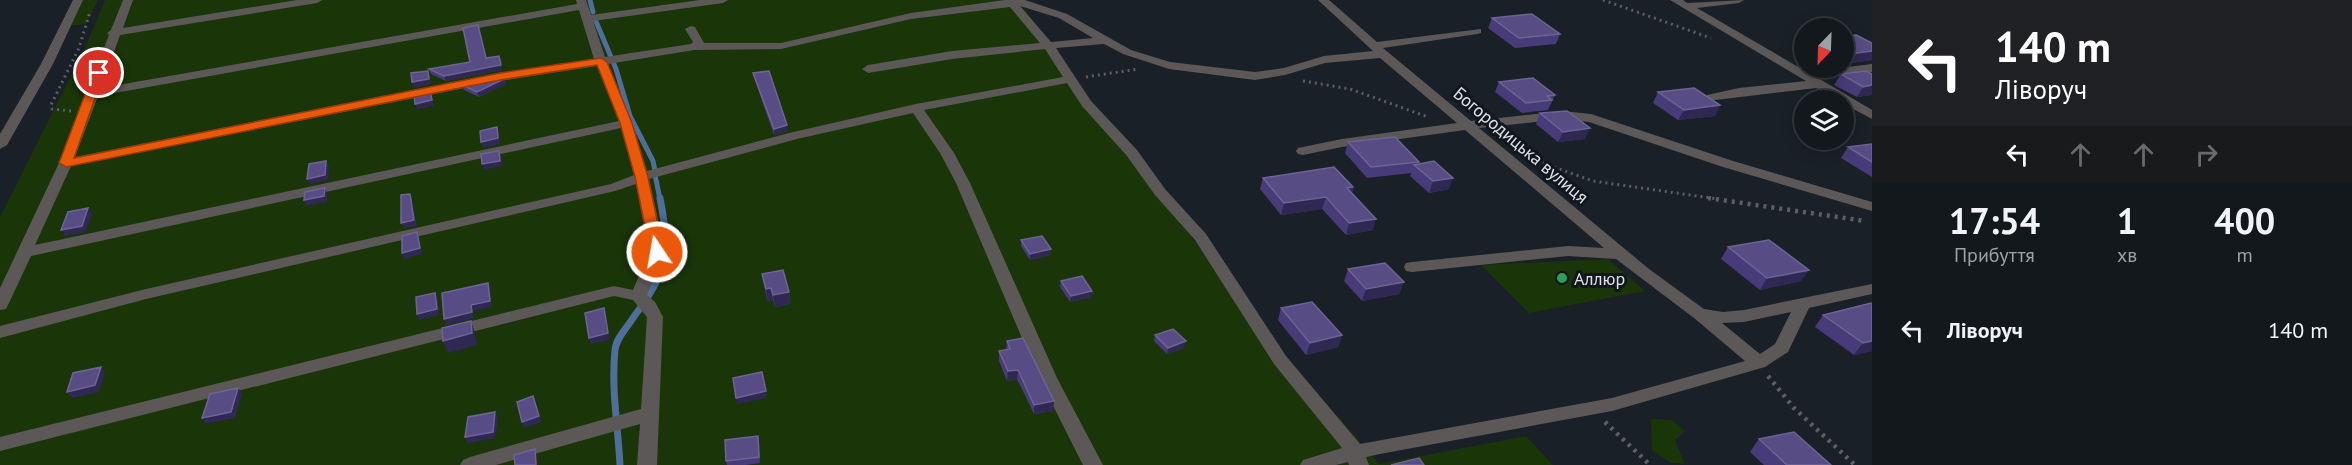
<!DOCTYPE html>
<html lang="uk">
<meta charset="utf-8">
<style>
body{margin:0;font-family:"PT Sans",sans-serif;background:#20252a;color:#f1f3f6;height:100vh;display:flex;flex-direction:column;font-size:22px;white-space:nowrap}
*{box-sizing:border-box;margin:0}
p{font-size:20px;color:#9da0a4}
.icon{flex:none;width:33px;height:33px;fill:none;stroke:currentColor;stroke-width:2;stroke-linecap:round;stroke-linejoin:round}
.map{position:relative;flex:1;overflow:hidden}
.sheet{display:flex;flex-direction:column;background:#13181d;width:480px}
.sheet>*{flex:none}
.banner{background:#202124;color:#fff;overflow:hidden}
.needle{width:39px;rotate:203deg}
.controls{position:absolute;left:1794px;top:18px;display:grid;gap:12px}
.controls a{display:grid;place-items:center;width:60px;height:60px;border-radius:50%;background:#13181d;box-shadow:0 3px 15px #0003,0 0 0 2px #32373b;font-size:30px}
.pin{position:absolute;display:grid;place-items:center;width:51px;height:51px;color:#fff;margin:-26px;border:3px solid #fff;border-radius:50%;box-shadow:0 2px 6px #0007}
.me{position:absolute;width:66px;margin:-33px;rotate:348deg;stroke-linejoin:round;filter:drop-shadow(0 0 4px #0008)}
.turn{display:flex;align-items:center;gap:21px;height:126px;padding:0 24px;font-size:27px}
.turn .icon{width:78px;height:78px;stroke-width:2.5}
.turn b{display:block;font-size:42px;line-height:51px}
.lanes{display:flex;align-items:center;height:57px;padding:0 24px;background:#0003;justify-content:center;gap:30px;direction:ltr}
.lanes .off{opacity:.35}
.eta{display:flex;justify-content:space-evenly;align-items:center;height:102px;text-align:center}
.eta b{font-size:36px;font-weight:700;line-height:42px}
ul{padding:0;list-style:none}
li{display:flex;align-items:center;gap:18px;height:90px;padding:0 24px}
li div{flex:1}
li b{display:block;font-size:22px}
li em{font-style:normal}
main{display:flex;flex:1;min-height:0}
.map>svg:first-child{display:block}
.green{fill:#1a3508}
.lines{fill:none;stroke-linecap:round;stroke-linejoin:round}
.stream-far1{stroke:#4f6e99;stroke-width:5}
.stream{stroke:#4f6e99;stroke-width:7}
.path-far1{stroke:#5a6066;stroke-width:3;stroke-dasharray:2 4;stroke-linecap:butt}
.path{stroke:#5a6066;stroke-width:4.5;stroke-dasharray:3 5;stroke-linecap:butt}
.minor{fill:#5d5858;fill-rule:evenodd}
.wall{fill:#483b79}
.shaded-wall{fill:#2f2853}
.building{fill:#584c85;stroke:#6d6494;stroke-width:1.5}
.route{fill:#ea580c;stroke:#983908;stroke-width:1.5}
.leisure-dot{fill:#2e9e5b;stroke:#10171d;stroke-width:2}
.labels{text-anchor:middle;dominant-baseline:central;stroke-width:6;stroke-linejoin:round;paint-order:stroke}
.street-label{font-size:18px;fill:#dce1e5;stroke:#10171d}
.poi-label{font-size:18px;fill:#dce1e5;stroke:#10171d;text-anchor:start}
</style>
<main>
<div class="map">
<svg width="1872" height="465" viewBox="0 0 1872 465">
<rect width="100%" height="100%" fill="#192027"/>
<path class="green" d="M81 0H98L86 24 68 26Z
M105 0H1018L1242 306 1379 464 1526 436 1553 465H0V217L84 50Z
M1608 259 1645 291 1529 313 1481 265Z
M1651 419 1672 420 1685 431 1675 440 1685 464 1671 463 1652 450Z"/>
<g class="lines">
<path class="stream-far1" d="M590 0 593 12
M595 19 616 69 630 116 653 161 655 171
M655 175 660 199"/>
<path class="stream" d="M620 465C618 426 611 388 615 350 616 338 627 328 633 318 667 272 671 255 660 198"/>
<path class="path-far1" d="M1603 0 1711 38
M1086 77 1138 69
M1303 81 1350 89 1428 117
M71 111 52 109 51 105 79 48 90 12
M1537 161 1593 181 1718 199"/>
<path class="path" d="M1708 198 1865 221
M1768 376 1794 408 1855 465
M1605 422 1650 465"/>
<path class="minor" d="M73 0H83L53 64 7 145 0 149V134L41 64Z
M123 0H133L123 28 297 0H322L317 3 120 35 101 88 577 4 576 0H586L591 15 700 0H728L723 3 593 21 605 57 691 44 693 42 685 29 691 26 695 27 704 43H781L911 13 1005 0H1025L1067 14 1131 50 1170 62 1255 72 1284 68 1324 56 1373 51 1318 0H1329L1377 42 1481 29V33L1477 34 1383 48 1471 121 1563 111 1591 114 1733 161 1872 202V211L1723 167 1589 122 1563 119 1479 128 1649 269 1704 309 1723 312 1744 310 1872 284V294L1809 308 1788 352 1765 367 1612 411 1380 454 1366 457 1369 465H1349L1348 462 1336 465H1300L1303 460 1342 448 1274 364 1195 240 1155 195 1127 156 1082 106 1067 83 924 110 954 153 970 183 1057 378 1103 465H1083L1039 378 956 183 940 153 913 113 797 139 649 179 665 252 647 295 655 302 663 317 657 465H637L640 424 496 465H460L463 460 470 457 641 409 647 317 633 300 614 296 0 451V437L614 286 633 290 649 252 636 184 615 191 146 299 0 338V326L146 289 611 184 634 175 621 128 31 256 8 305 6 309 0 310V288L59 163 109 35 107 33 111 30ZM1020 6 1059 18 1093 38 1051 42ZM1010 7 1040 43 952 51 868 65 862 69 868 73 952 59 1045 49 1063 77 916 104 789 133 647 171 632 123 608 64 694 50 781 49 911 19ZM579 10 594 59 500 73 75 157 98 96ZM1104 44 1123 54 1169 69 1255 80 1285 75 1325 63 1380 58 1457 123 1342 139 1298 148 1296 151 1298 154 1303 155 1342 147 1465 130 1604 248 1568 246 1412 262 1406 263 1404 267 1406 271 1412 272 1568 256 1616 259 1694 318 1745 361 1612 398 1360 444 1286 356 1206 234 1165 189 1137 150 1091 101 1056 48ZM597 66 619 121 35 245 71 166 500 81ZM1791 312 1775 344 1760 354 1722 323 1744 322Z
M1670 0H1683L1687 3 1744 0 1739 3 1697 8 1807 72 1872 64V72L1818 78 1872 110V119L1844 104V100H1838L1816 88 1707 101 1705 98 1707 95 1739 88 1806 81Z"/>
</g>
<path class="wall" d="M1492 18 1560 34 1556 44 1515 48 1488 28Z
M1844 37 1872 43V60L1851 63 1844 59Z
M487 58 502 70 446 81 431 74 429 69 470 62Z
M753 73 788 131 774 135 754 78Z
M1841 74H1872V95L1857 97 1834 85Z
M504 77 506 84 479 97 464 90 462 85Z
M1499 82 1555 95 1548 110 1522 113 1495 92Z
M1658 92 1720 105 1715 116 1678 120 1653 103Z
M1540 113 1585 139 1558 142 1536 124Z
M1348 142 1419 162 1418 164 1449 189 1429 193 1410 176 1411 173 1367 178 1345 153Z
M1872 144V177L1841 158 1848 147Z
M1263 178 1353 187 1352 193 1373 230 1346 235 1322 209 1281 215 1260 189Z
M1021 240 1050 255 1030 260 1021 246Z
M1728 247 1801 281 1760 290 1721 259Z
M1348 269 1404 282 1399 294 1362 301 1344 281Z
M762 274 789 292 790 304 775 307 773 300 767 301Z
M1061 281 1092 291 1091 297 1070 302 1060 287Z
M1872 304V351L1854 355 1815 327 1823 315Z
M1281 308 1342 335 1338 347 1306 355 1278 320Z
M1155 335 1184 348 1167 354 1154 341Z
M1007 341 1054 401 1053 411 1034 414 1017 379 1007 381 999 361V351L1006 350Z
M1759 439 1831 465H1764L1750 452Z
M759 442 760 463 746 465H727L726 461Z"/>
<path class="shaded-wall" d="M1872 51V60L1851 63 1857 53Z
M499 56 502 70 446 81 444 76Z
M428 71 431 84 414 88 412 82Z
M504 79 506 84 479 97 477 92Z
M1872 85V95L1857 97 1863 87Z
M430 91 434 106 417 109 415 104Z
M1720 105 1715 116 1678 120 1684 110Z
M787 125 788 131 774 135V129Z
M497 127 499 133 500 144 483 148 481 142Z
M1590 128 1585 139 1558 142 1563 132Z
M499 151 501 156 502 166 484 170 482 164Z
M326 161 329 167 328 180 310 184 307 179Z
M1453 178 1449 189 1429 193 1433 181Z
M1353 187 1350 198 1347 188Z
M325 188 327 194V202L307 206 304 200Z
M410 194 412 200 417 226 404 228 401 223Z
M1326 197 1322 209 1281 215 1284 203Z
M88 208 92 214 86 232 65 236 61 230Z
M1376 219 1373 230 1346 235 1349 223Z
M417 232 419 238 422 254 404 259 402 253Z
M1051 249 1050 255 1030 260V254Z
M1809 270 1801 281 1760 290 1767 278Z
M1404 282 1399 294 1362 301 1366 289Z
M488 283 490 289 492 307 473 311 474 318 446 325 444 319 471 305Z
M771 288 773 300 767 301 766 289Z
M1092 291 1091 297 1070 302 1071 296Z
M789 292 790 304 775 307 773 295Z
M435 293 438 299 439 315 419 320 417 314Z
M604 308 610 340 590 344 589 338Z
M471 321 475 333 477 345 448 353 443 341Z
M1342 335 1338 347 1306 355 1310 343Z
M1186 341 1184 348 1167 354 1168 348Z
M1872 341V351L1854 355 1863 343Z
M101 367 105 373 99 392 72 398 67 392Z
M1018 370 1017 379 1007 381 1008 371Z
M238 388 242 394 235 418 206 424 202 418Z
M766 391 767 398 737 404 736 398Z
M1054 401 1053 411 1034 414V405Z
M535 402 541 422 524 428 522 422Z
M495 412 498 418 495 438 468 443 465 437Z
M535 449 537 456V465H536Z"/>
<path class="building" d="M1532 14 1560 34 1519 38 1492 18Z
M478 25 486 58 499 56 501 65 444 76 429 69 470 62 463 28Z
M1856 35 1872 43V51L1857 53 1844 46V37Z
M428 71 429 79 412 82 411 73Z
M769 71 787 125 774 129 753 73Z
M1866 71 1872 74V85L1863 87 1841 74Z
M504 77V79L477 92 462 85Z
M1533 78 1555 95 1547 96 1552 100 1526 103 1499 82Z
M1694 88 1720 105 1684 110 1658 92Z
M430 91 432 100 415 104 414 95Z
M1567 111 1590 128 1563 132 1540 113Z
M497 127 498 138 481 142 480 131Z
M1395 137 1419 162 1371 167 1348 142Z
M1872 144V162L1848 147Z
M499 151 500 161 482 164 481 154Z
M326 161 325 175 307 179 309 164Z
M1434 161 1453 178 1433 181 1414 165Z
M1334 167 1353 187 1347 188 1376 219 1349 223 1326 197 1284 203 1263 178Z
M325 188 324 196 304 200 305 192Z
M410 194 414 220 401 223V195Z
M88 208 82 226 61 230 68 212Z
M417 232 420 248 402 253V236Z
M1042 236 1051 249 1030 254 1021 240Z
M1769 240 1809 270 1767 278 1728 247Z
M1385 263 1404 282 1366 289 1348 269Z
M783 270 789 292 773 295 771 288 766 289 762 274Z
M1082 276 1092 291 1071 296 1061 281Z
M488 283 490 301 471 305 472 312 444 319 442 293Z
M435 293 437 309 417 314 416 297Z
M1312 302 1342 335 1310 343 1281 308Z
M1871 303 1872 304V341L1863 343 1823 315Z
M604 308 608 333 589 338 585 313Z
M471 321 472 333 443 341 442 328Z
M1173 329 1186 341 1168 348 1155 335Z
M1023 338 1054 401 1034 405 1018 370 1008 371 999 351 1010 349 1007 341Z
M101 367 95 385 67 392 73 373Z
M762 372 766 391 736 398 733 378Z
M238 388 231 412 202 418 210 394Z
M533 396 539 416 522 422 517 402Z
M495 412 493 432 465 437 468 417Z
M1794 432 1831 465H1787L1759 439Z
M758 436 759 457 726 461 725 440Z
M535 449 536 465H515L514 455Z
M1419 458 1424 465H1391Z"/>
<path class="route" d="M601 58 607 62 632 123 648 177 664 252 662 255 657 256 650 252 635 177 620 123 597 65 500 80 66 167 59 163 93 73 99 70 104 73 74 158 500 73Z"/>
<circle class="leisure-dot" cx="1562" cy="278" r="6"/>
<g class="labels">
<g class="street-label">
<text transform="translate(1521 145) rotate(40)">Богородицька вулиця</text>
</g>
<g class="poi-label">
<text x="1574" y="278">Аллюр</text>
</g>
</g>
</svg>
<div class="controls">
<a><svg class="needle" viewBox="-14 -14 28 28"><path d="M0-13l5 13h-10z" fill="#e53935"/><path d="M0 13l5-13h-10z" fill="#9da0a4"/></svg></a>
<a><svg class="icon" aria-label="layers" viewBox="0 0 24 24"><path d="M12 4l9 5-9 5-9-5zM3 14l9 5 9-5"/></svg></a>
</div>
<div class="pin" style="left:99px;top:73px;background:#d93025"><svg class="icon" aria-label="arrive" viewBox="0 0 24 24"><path d="M6 21V4h12l-3 4 3 4H6"/></svg></div>
<svg class="me" style="left:657px;top:252px" viewBox="-20 -20 40 40"><circle r="17" fill="#ea580c" stroke="#fff" stroke-width="3"/><path d="M0-11L8 9 0 5-8 9z" fill="#fff"/></svg>
</div>
<section class="sheet">
<div class="banner">
<div class="turn"><svg class="icon" aria-label="left" viewBox="0 0 24 24"><path d="M17 20v-9H6M10 6l-5 5 5 5"/></svg><div><b>140 m</b>Ліворуч</div></div>
<div class="lanes"><svg class="icon" aria-label="left" viewBox="0 0 24 24"><path d="M17 20v-9H6M10 6l-5 5 5 5"/></svg><svg class="icon off" aria-label="ahead" viewBox="0 0 24 24"><path d="M12 20V5M6 11l6-6 6 6"/></svg><svg class="icon off" aria-label="ahead" viewBox="0 0 24 24"><path d="M12 20V5M6 11l6-6 6 6"/></svg><svg class="icon off" aria-label="right" viewBox="0 0 24 24"><path d="M7 20v-9h11M14 6l5 5-5 5"/></svg></div>
</div>
<div class="eta">
<div><b>17:54</b><p>Прибуття</p></div>
<div><b>1</b><p>хв</p></div>
<div><b>400</b><p>m</p></div>
</div>
<ul>
<li><svg class="icon" aria-label="left" viewBox="0 0 24 24"><path d="M17 20v-9H6M10 6l-5 5 5 5"/></svg><div><b>Ліворуч</b></div><em>140 m</em></li>
</ul>
</section>
</main>
